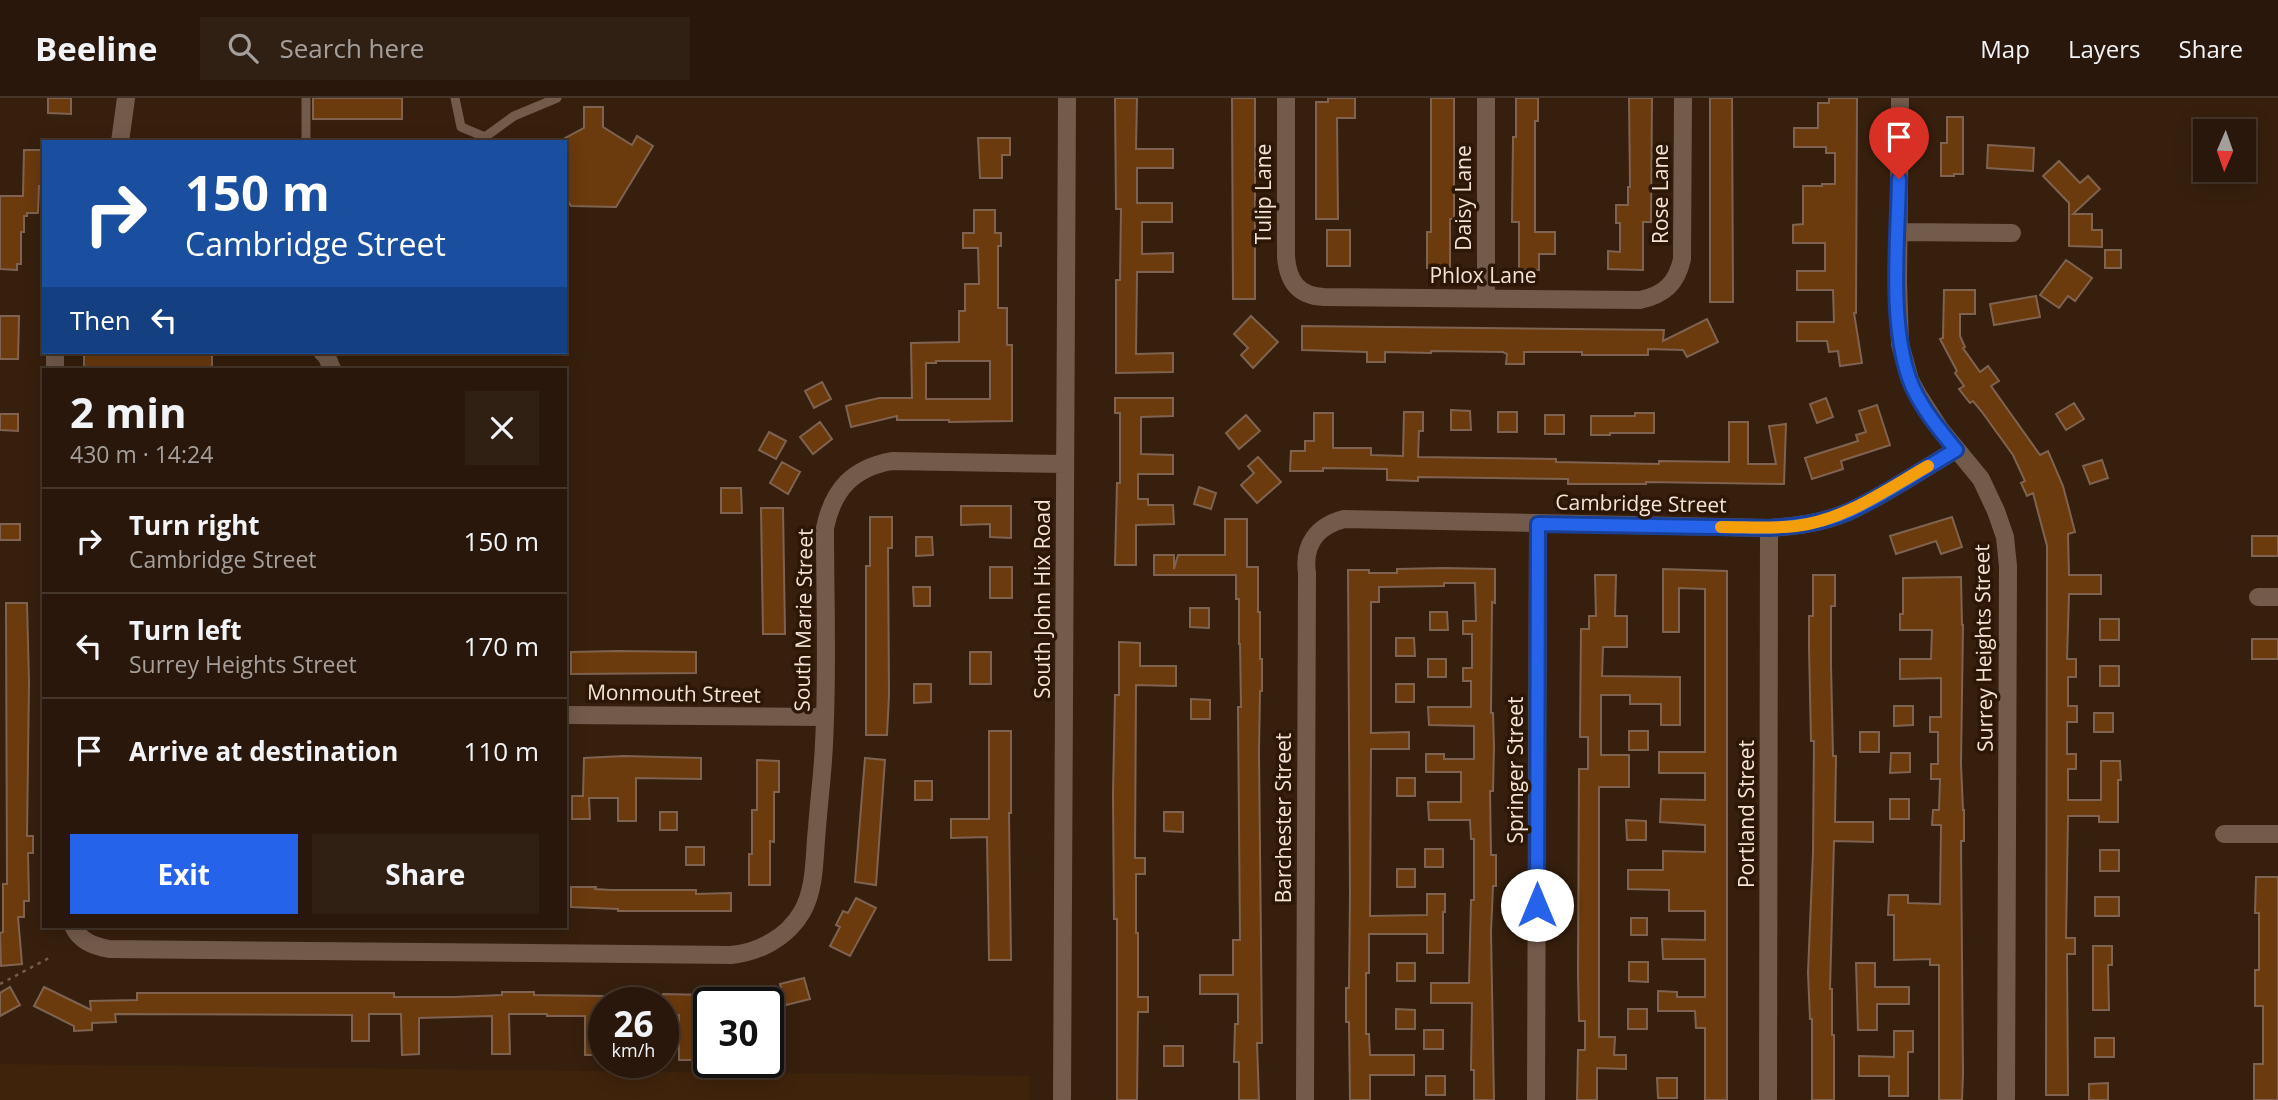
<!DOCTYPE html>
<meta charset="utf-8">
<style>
body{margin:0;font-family:"Open Sans",sans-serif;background:#302013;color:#f1f3f6;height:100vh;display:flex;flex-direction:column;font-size:26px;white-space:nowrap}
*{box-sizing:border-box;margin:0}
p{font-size:23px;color:#a59f9c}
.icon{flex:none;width:38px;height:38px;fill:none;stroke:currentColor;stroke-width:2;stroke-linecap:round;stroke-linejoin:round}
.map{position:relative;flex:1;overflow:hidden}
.side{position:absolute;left:42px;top:270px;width:525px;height:560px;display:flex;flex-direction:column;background:#28170a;border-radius:0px;box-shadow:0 4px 18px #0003,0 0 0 2px #44362b}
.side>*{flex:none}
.hud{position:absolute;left:42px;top:42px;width:525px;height:214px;border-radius:0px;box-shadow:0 4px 18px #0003,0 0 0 2px #44362b;background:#1a4fa0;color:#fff;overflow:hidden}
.needle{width:46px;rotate:182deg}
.controls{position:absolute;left:2193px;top:21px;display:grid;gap:14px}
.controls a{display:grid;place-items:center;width:63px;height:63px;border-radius:0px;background:#28170a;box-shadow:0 4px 18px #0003,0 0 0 2px #44362b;font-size:35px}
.speed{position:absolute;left:588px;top:889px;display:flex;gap:14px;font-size:35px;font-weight:700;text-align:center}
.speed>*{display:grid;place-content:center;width:91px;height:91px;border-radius:50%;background:#28170a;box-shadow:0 4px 18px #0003,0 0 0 2px #44362b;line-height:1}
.speed small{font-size:18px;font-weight:400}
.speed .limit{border:4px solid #111;border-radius:10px;background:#fff;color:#111}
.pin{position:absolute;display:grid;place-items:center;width:60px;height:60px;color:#fff;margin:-72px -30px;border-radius:50% 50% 50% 0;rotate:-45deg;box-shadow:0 0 7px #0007}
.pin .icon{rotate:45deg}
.me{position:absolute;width:77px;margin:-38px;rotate:0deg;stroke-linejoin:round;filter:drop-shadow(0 0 5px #0008)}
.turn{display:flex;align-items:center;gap:24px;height:147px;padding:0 28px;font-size:32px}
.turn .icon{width:91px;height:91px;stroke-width:2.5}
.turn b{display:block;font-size:49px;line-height:60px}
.then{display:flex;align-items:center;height:66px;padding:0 28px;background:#0003;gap:14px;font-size:26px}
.round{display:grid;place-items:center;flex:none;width:74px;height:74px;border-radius:0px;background:#302013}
.summary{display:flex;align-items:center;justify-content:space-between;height:119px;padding:0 28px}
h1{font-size:42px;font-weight:700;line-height:52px}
.button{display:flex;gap:14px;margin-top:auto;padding:14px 28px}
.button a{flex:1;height:80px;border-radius:0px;background:#2563eb;color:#fff;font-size:28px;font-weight:700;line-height:80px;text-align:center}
.button a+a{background:#302013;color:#f1f3f6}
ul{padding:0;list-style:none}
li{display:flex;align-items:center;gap:21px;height:105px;padding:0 28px;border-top:2px solid #44362b}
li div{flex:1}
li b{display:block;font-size:26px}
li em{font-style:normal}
header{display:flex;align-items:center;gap:42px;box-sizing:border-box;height:98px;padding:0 35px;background:#28170a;border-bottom:2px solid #44362b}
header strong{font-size:33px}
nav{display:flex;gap:38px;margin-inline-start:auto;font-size:24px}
.search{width:490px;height:63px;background:#302013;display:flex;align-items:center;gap:18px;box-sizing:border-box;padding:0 24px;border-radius:0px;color:#a59f9c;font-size:26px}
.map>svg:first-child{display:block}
.built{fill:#40230b}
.building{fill:#6b3a0d;stroke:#7f6350;stroke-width:2;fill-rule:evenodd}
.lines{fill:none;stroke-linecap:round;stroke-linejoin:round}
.path{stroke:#725d4d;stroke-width:2.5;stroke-dasharray:3.5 5;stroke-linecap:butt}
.lane{stroke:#735b4c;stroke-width:9}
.street{stroke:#735b4c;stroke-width:18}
.route-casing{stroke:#184099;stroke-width:18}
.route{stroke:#2563eb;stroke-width:12}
.slow{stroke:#f59e0b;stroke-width:12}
.labels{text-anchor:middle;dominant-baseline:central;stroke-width:7;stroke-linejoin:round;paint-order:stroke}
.street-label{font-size:21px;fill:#f4e4d8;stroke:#2c1604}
</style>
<header>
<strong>Beeline</strong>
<div class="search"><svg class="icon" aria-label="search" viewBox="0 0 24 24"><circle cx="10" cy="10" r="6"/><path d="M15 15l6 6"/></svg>Search here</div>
<nav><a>Map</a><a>Layers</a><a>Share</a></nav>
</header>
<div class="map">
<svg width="2278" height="1002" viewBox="0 0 2278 1002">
<rect width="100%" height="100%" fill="#361f0d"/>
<path class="built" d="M0 966 1029 978V1002H0Z"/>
<path class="building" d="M48 0H71V16L48 15Z
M313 0H402V21H313Z
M1115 0H1137L1136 51H1173V70H1137V105H1172V124H1142V156L1173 155V174H1137L1136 256 1173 255V274L1116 275V182H1120L1121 111H1116Z
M1232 0H1255V201H1233Z
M1328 0H1355V20H1337L1338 121H1316V4H1328Z
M1431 0H1454V121H1450V170H1427V134H1431Z
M1516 0H1538V23H1535V134H1555V156H1539V172H1519V124H1512L1513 39H1516Z
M1629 0H1652L1651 124H1643V172L1608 171V153L1620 154V125H1616V107H1628V89H1630Z
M1710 0H1732L1733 204H1710Z
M1829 0H1857L1856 215H1854L1862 265 1840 268 1838 253 1829 254 1827 243H1797V224H1834L1833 192H1797V173H1825V145H1793V127L1803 126V88H1822V86H1835V55H1826V49H1794V30H1818V5H1829Z
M584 9H603V29L632 47 637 38 653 48 616 109 571 108 565 99V40L584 30Z
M1947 19H1963V76H1954V78H1941V45H1947Z
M978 40H1010V57H1002V80H980Z
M1988 47 2034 50 2033 73 1987 70Z
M24 52H44V88H39L38 115H27V118H24V134H21V166H17V172L0 171V98H23Z
M2059 63 2080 85 2088 78 2100 91 2073 116H2092V132H2102V149L2069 148V105L2043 78Z
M974 112H995V135H1001V148H998V210H1007V247H1012V323L949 324V322H897V318L851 329 846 308 879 300H912L911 245 959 244V213H965V186H979L978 150H963V135H974ZM936 263H990V301H926V265H936Z
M1327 132H1350V168H1327Z
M2105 152H2121V170H2105Z
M2066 162 2092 180 2075 203 2068 198 2059 210 2040 197Z
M1944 192H1975V216H1960V238L1965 249 1963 250 1980 274 1988 268 1999 283 1991 288 2040 357 2048 353 2063 388 2075 434 2068 436 2069 477H2101V496H2069L2067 561H2076V579H2068V608H2077V624H2067V656H2076V671H2068V702H2101V663H2120L2121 682H2118V724H2099V718H2068L2066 840H2075V856H2067L2068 997H2046L2047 448 2033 395 2027 398 2021 385 2025 383 2013 357 1982 314 1973 303 1970 305 1959 291 1964 288 1955 275 1957 273 1940 241 1943 240Z
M2036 198 2040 219 1994 227 1990 206Z
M0 218H19L18 261H0Z
M1251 218 1278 244 1253 270 1241 257 1248 250 1234 236Z
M1707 221 1718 244 1687 259 1683 252 1648 251V257H1582V254H1524V266H1506L1507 256 1503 254 1431 253V255L1385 254V264H1367V254L1302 252V228L1664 232 1663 243Z
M84 254 209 256 212 258V271L84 269Z
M822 284 831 301 814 310 805 293Z
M1115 300H1173V318L1141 319V356L1173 357V376H1138V401H1148V407H1173L1174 426 1136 427V467H1115L1117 385H1120V315H1115Z
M1826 300 1833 319 1817 325 1810 306Z
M2074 305 2084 321 2066 332 2056 316Z
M1877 307 1890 347 1841 363 1843 371 1812 381 1805 360 1858 343 1856 337 1866 334 1859 313Z
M1451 312 1470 313 1471 332H1451Z
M1404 314H1423V333H1419L1418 359 1556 361V364L1659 366V363L1729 364V324H1748V366H1776L1769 328 1786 326 1784 386 1646 384V386H1568V381L1418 379V383L1387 382V371L1323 370V373H1290L1291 353H1305V343H1314V315H1333V350H1371V357L1403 358Z
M1498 314H1517V334H1498Z
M1635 315H1654V335H1610V337H1591V318H1635Z
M0 316H18V333L0 332Z
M1246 317 1260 333 1239 351 1226 335Z
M1545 317H1564V336H1545Z
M820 324 832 341 813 356 800 339Z
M769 334 786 343 776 361 759 352Z
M1258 359 1281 384 1257 405 1241 387 1254 375 1248 368Z
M2102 362 2108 380 2090 386 2083 368Z
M782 364 800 374 788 396 770 385Z
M1199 389 1216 395 1211 411 1194 406Z
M721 390H741L742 415H721Z
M961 408H1011V440L990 439V426L961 427Z
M761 410H783L785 536H763Z
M870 419H892V450H888L889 597 887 637H866V468H870Z
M1952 419 1962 449 1941 456 1936 443 1896 456 1890 438Z
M1225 421H1247V469H1258V514H1260V561H1262V593H1260L1259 654 1262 945H1257L1259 1002H1239V964H1234L1235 926H1238V896H1200V877H1233V842H1240L1238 609H1241L1240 546H1239V501H1236V477H1154V457H1174V471L1178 457H1225Z
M0 426H20V442H0Z
M2252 438H2278V458H2252Z
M916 439H932L933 457 916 458Z
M990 469H1012V500H990Z
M1444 470 1495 471V505L1492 504 1491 615H1493L1494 648 1493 693H1490L1491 757H1496V788H1493L1491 834 1494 1002H1474V972H1471L1472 905H1431V885H1469L1471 802H1474V741H1471L1470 722H1429L1428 704H1461V674H1426V656H1444V661H1474V628L1429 627 1428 609H1471V583H1463V570H1472V536H1463V523H1476L1475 485H1444V488L1379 489V504H1371V635L1409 634V651H1371L1370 818 1427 817V796H1445V814H1443V855H1427V836H1369V875H1366V936H1369L1370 957H1414V977H1370V1002H1350L1349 924H1346V890H1349L1350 796 1348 472H1369V475H1397V471Z
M1663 471 1727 473V1002H1705V930H1696L1695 913H1658V893L1677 894V899H1705V861H1663L1662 841 1705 842V813H1669V792L1628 791V772H1663V753L1705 754V727L1660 724 1661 701 1705 702V675H1659V654H1705V491L1679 490V534H1663Z
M1595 477H1616L1615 518H1627V549H1603L1602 578 1680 579V627H1661V606H1630V597H1601V657H1629V689H1599V939H1615L1614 957H1626V971L1597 970V1002H1577L1578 952H1585V923H1579L1578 876 1579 671H1588V639H1580L1581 531H1589V518H1596Z
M1813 477H1835V508H1831V567L1833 658H1836L1835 724H1873V744L1834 743 1830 891H1832V937H1834V1002H1812V921H1810L1808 875 1813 754 1814 643H1811L1809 549V518H1813Z
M1961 479 1962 527H1963L1961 666 1963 712H1964V743H1961L1963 976 1962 1002H1939V867H1930V861L1894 862V817H1888L1889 797H1908V805L1940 806 1941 727H1932L1933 712H1939L1940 681H1931V666H1938V634H1930V619H1941V580L1900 581V561H1931L1932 532H1900V516H1903V480Z
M913 489H930V508H914Z
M6 505H27L29 584 27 738H33V755H28L29 803H24V819H18L22 866 1 868 0 835 3 834V786H7Z
M1190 510H1209V530L1190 529Z
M1430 514H1447L1448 532H1430Z
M2100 521H2119V542H2100Z
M1396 540H1414L1415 558H1396Z
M2252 541H2278V561H2252Z
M1119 544 1140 545V568H1176V588L1136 587 1135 760H1145V776H1136V835H1138V899H1148V914H1138L1137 1002H1117V821H1114L1113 696 1115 597H1119Z
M618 553 696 554V575L571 576V554Z
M970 554H991V586H970Z
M1428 561H1446V579H1428Z
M2100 568H2119V588H2100Z
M914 586H931V604L914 605Z
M1396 586H1414V604H1396Z
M1191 601 1210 602V621H1191Z
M1894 608H1913V627L1894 628Z
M2094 615H2113V634H2094Z
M989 633H1011V715H1009L1011 862H989L987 739 951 740V721H989Z
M1629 633H1648V652H1629Z
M1860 634H1879V654H1860Z
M1891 655H1910V674L1890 675Z
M624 658 701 660V681L636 680V723H618V700H589L590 721H572V698H583L584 660Z
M865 660 885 662 876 787 855 784Z
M757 662 779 663V694H774V744L770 743V787H749V756H752V712H757Z
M1397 680H1415V698H1397Z
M915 683H932V702H915Z
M1890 701H1909V721H1890Z
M660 714H677V732H660Z
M1164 714H1183V734L1164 733Z
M1626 722 1646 723V742H1627Z
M686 749H704V767H686Z
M1425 751H1443V769H1425Z
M2100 752H2119V773H2100Z
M1397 771H1415V789H1397Z
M2256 779H2278V1002H2254V966H2263V908H2255V872H2259V815H2255Z
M571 789H596L595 791 611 792H696V796L731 795V813H618V811L571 809Z
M2095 799H2119V818H2095Z
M856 800 876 810 850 858 830 848 840 829 836 827 843 813 848 815Z
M1631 820H1647V837H1631Z
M2093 848H2112V867H2108L2109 912H2093Z
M1629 864H1648V884L1629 883Z
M1397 865H1415V883H1397Z
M1856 865H1875V889H1909V906H1877V932H1858Z
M804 880 810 901 786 907 780 886Z
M10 889 20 907 0 918V895Z
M44 889 91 912 90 903 137 902V895H394V899H454L502 897V894H534V897L604 898 602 957H585V918H547V916H509L510 956H492V918L419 920V956L402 957 401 916H369V943H352V917L115 916 116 924 92 925V932L74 933V928L34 908Z
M663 896 709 897V918H697V962H679V917H663Z
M1396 911 1415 912V931H1396Z
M1628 911H1647V931H1628Z
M1424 932H1443V951H1424Z
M1894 933H1913V954H1908V998H1889V978H1859V958L1894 959Z
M2095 940H2114V959H2095Z
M1164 948H1183V968H1164Z
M1426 978H1445V997H1426Z
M1657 980H1677V1000H1658Z
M2108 985V1002H2089V986Z"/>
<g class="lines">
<path class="path" d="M0 886 49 860"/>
<path class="lane" d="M306 0V44
M455 0 461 29 485 39 514 18 557 0"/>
<path class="street" d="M1286 0V159C1288 183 1298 198 1324 199L1640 202C1664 197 1677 185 1682 161L1683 0
M1900 0 1898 183 1900 246 1910 282 1918 297 1940 331 1981 381 1996 413 2005 439 2008 468 2006 1002
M120 44 126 0
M1898 134 2012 135
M1486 199V0
M55 254V271
M322 254 327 259 332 271
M2258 499H2278
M565 617 825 619
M2224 736H2278
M73 828C80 843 93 848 109 851L731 857C759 854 787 840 802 814 816 790 814 757 817 730 819 702 823 673 824 645 828 573 825 501 825 430 833 391 853 370 892 363L1065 366
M1062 1002 1067 0
M1305 1002 1307 475C1303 447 1317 428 1344 421L1769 430C1796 428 1823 425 1848 414 1884 398 1921 372 1956 352
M1536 1002 1538 426
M1768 1002 1769 430"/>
</g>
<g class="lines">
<defs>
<path id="route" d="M1537 807 1538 426 1769 430C1796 428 1823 425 1848 414 1884 398 1921 372 1956 352 1939 331 1918 306 1909 280 1889 222 1898 142 1899 81"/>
</defs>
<use href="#route" class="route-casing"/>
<use href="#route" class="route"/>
<path class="slow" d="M1721 429C1746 429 1771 431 1796 428 1845 422 1886 392 1928 368"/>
</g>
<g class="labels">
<g class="street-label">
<text transform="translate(1263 96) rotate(-90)">Tulip Lane</text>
<text transform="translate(1660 96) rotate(-90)">Rose Lane</text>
<text transform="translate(1463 100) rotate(-90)">Daisy Lane</text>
<text x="1483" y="177">Phlox Lane</text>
<text transform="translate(1641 405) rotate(1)">Cambridge Street</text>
<text transform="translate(1042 501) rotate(-90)">South John Hix Road</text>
<text transform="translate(803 522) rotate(-89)">South Marie Street</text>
<text transform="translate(1983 550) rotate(-91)">Surrey Heights Street</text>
<text transform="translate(674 595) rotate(1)">Monmouth Street</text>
<text transform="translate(1515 672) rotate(-90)">Springer Street</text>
<text transform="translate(1746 716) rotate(-90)">Portland Street</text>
<text transform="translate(1283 720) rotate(-90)">Barchester Street</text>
</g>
</g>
</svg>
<div class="controls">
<a><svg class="needle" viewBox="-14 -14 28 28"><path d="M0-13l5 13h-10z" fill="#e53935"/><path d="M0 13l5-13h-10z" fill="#a59f9c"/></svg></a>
</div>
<div class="speed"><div>26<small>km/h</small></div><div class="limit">30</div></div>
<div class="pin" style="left:1899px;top:81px;background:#d93025"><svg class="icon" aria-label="arrive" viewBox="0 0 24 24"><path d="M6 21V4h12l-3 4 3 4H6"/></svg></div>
<svg class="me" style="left:1537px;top:807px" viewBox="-20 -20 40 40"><circle r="19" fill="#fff"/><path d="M0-13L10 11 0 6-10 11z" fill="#2563eb"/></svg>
<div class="hud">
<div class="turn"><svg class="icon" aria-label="right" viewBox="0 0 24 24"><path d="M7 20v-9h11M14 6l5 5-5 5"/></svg><div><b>150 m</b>Cambridge Street</div></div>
<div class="then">Then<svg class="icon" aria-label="left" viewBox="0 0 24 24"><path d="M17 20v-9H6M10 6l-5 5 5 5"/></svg></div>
</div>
<section class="side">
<div class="summary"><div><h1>2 min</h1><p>430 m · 14:24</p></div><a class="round"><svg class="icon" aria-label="close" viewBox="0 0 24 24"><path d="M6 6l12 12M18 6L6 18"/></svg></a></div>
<ul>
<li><svg class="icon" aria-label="right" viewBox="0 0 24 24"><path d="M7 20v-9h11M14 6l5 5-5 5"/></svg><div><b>Turn right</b><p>Cambridge Street</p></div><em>150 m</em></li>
<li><svg class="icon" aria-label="left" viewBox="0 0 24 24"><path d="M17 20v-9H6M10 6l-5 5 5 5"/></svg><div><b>Turn left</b><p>Surrey Heights Street</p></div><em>170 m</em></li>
<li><svg class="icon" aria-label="arrive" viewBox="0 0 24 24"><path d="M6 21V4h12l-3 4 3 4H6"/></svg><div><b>Arrive at destination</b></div><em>110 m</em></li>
</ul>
<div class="button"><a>Exit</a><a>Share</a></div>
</section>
</div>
